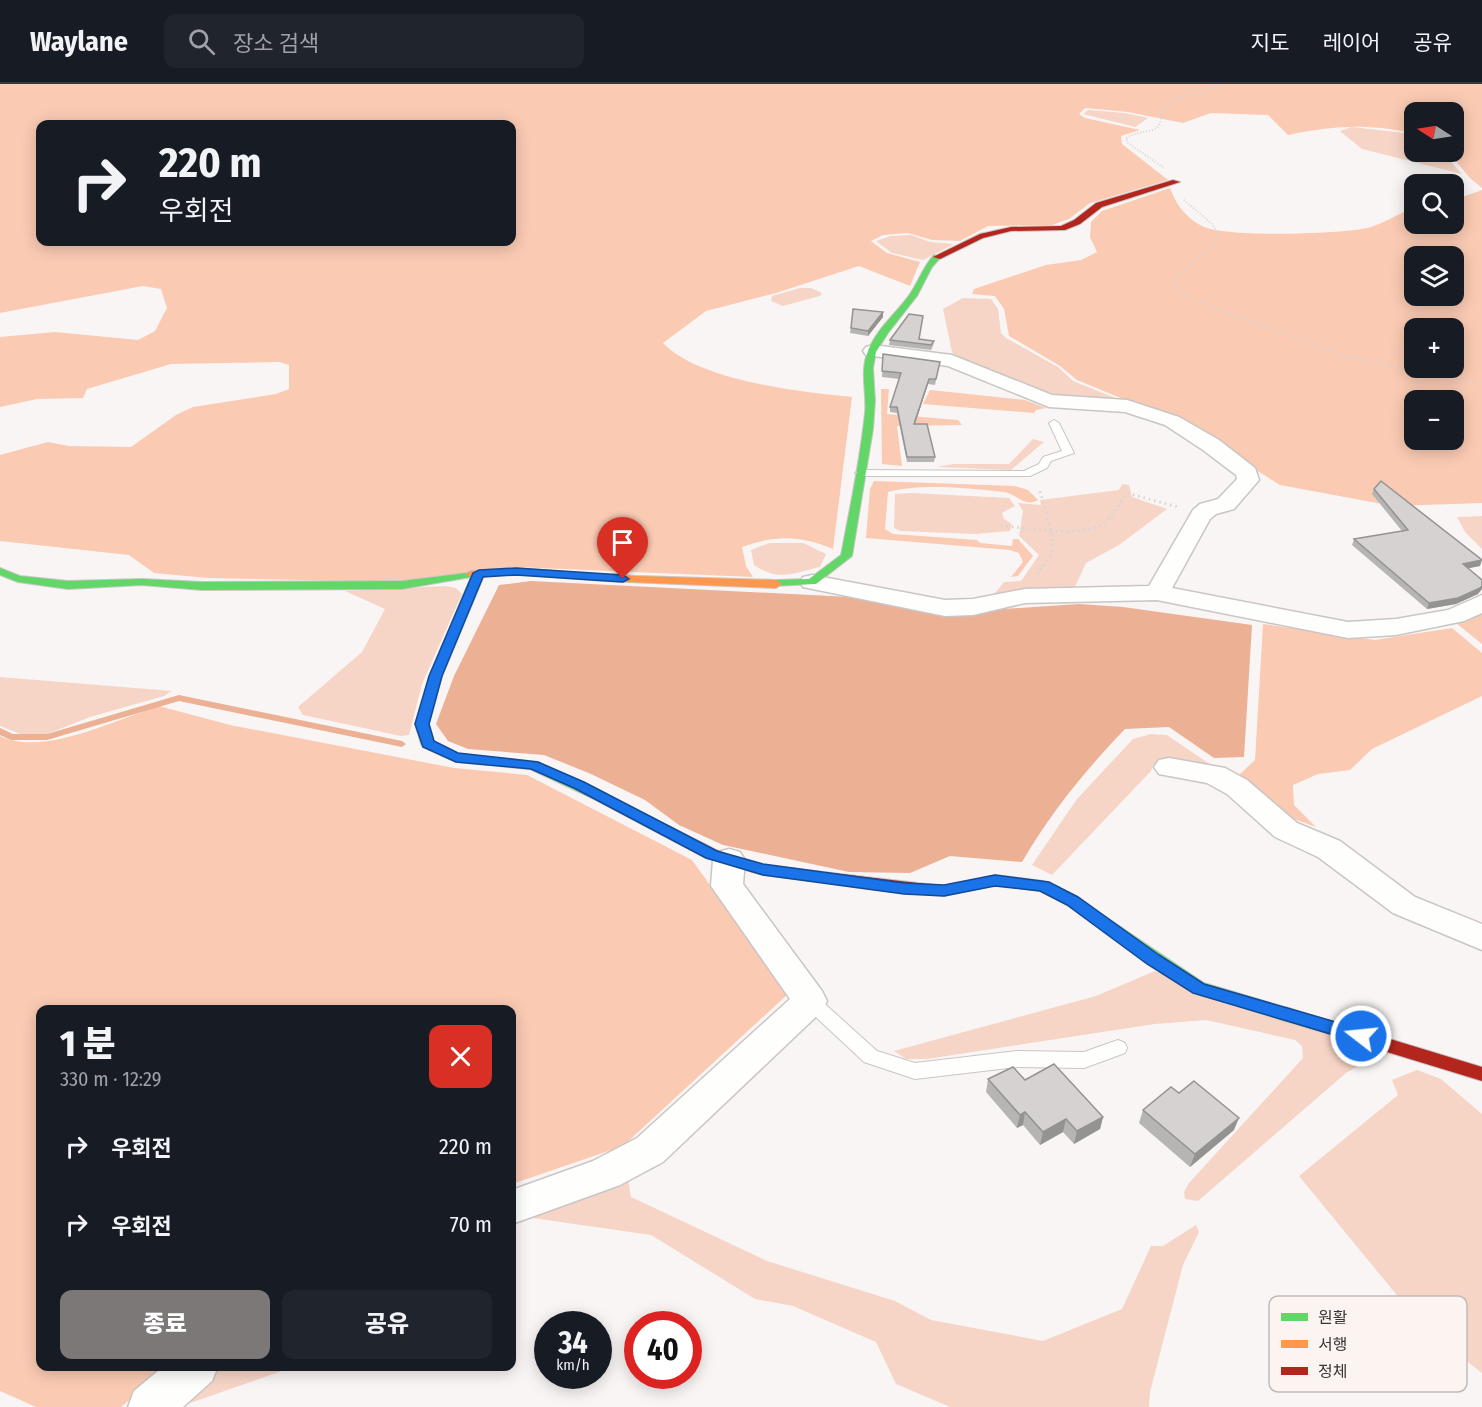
<!DOCTYPE html>
<html lang="ko">
<meta charset="utf-8">
<style>
body{margin:0;font-family:"Fira Sans Condensed","Noto Sans KR",sans-serif;background:#20242c;color:#f1f3f6;height:100vh;display:flex;flex-direction:column;font-size:22px;white-space:nowrap}
*{box-sizing:border-box;margin:0}
p{font-size:20px;color:#9ea1a6}
.icon{flex:none;width:33px;height:33px;fill:none;stroke:currentColor;stroke-width:2;stroke-linecap:round;stroke-linejoin:round}
.map{position:relative;flex:1;overflow:hidden}
.drawer{position:absolute;left:36px;top:921px;width:480px;height:366px;display:flex;flex-direction:column;background:#171b24;border-radius:12px;box-shadow:0 3px 15px #0003}
.drawer>*{flex:none}
.top-card{position:absolute;left:36px;top:36px;width:480px;height:126px;border-radius:12px;box-shadow:0 3px 15px #0003;background:#171b24;color:#f1f3f6;overflow:hidden}
.needle{width:39px;rotate:282deg}
.buttons{position:absolute;left:1404px;top:18px;display:grid;gap:12px}
.buttons a{display:grid;place-items:center;width:60px;height:60px;border-radius:12px;background:#171b24;box-shadow:0 3px 15px #0003;font-size:30px}
.speed{position:absolute;left:534px;top:1227px;display:flex;gap:12px;font-size:30px;font-weight:700;text-align:center}
.speed>*{display:grid;place-content:center;width:78px;height:78px;border-radius:50%;background:#171b24;box-shadow:0 3px 15px #0003;line-height:1}
.speed small{font-size:15px;font-weight:400}
.speed .limit{border:9px solid #d22;background:#fff;color:#111}
.pin{position:absolute;display:grid;place-items:center;width:51px;height:51px;color:#fff;margin:-62px -26px;border-radius:50% 50% 50% 0;rotate:-45deg;box-shadow:0 0 6px #0007}
.pin .icon{rotate:45deg}
.me{position:absolute;width:66px;margin:-33px;rotate:286deg;stroke-linejoin:round;filter:drop-shadow(0 0 4px #0008)}
.turn{display:flex;align-items:center;gap:21px;height:126px;padding:0 24px;font-size:27px}
.turn .icon{width:78px;height:78px;stroke-width:2.5}
.turn b{display:block;font-size:42px;line-height:51px}
.round{display:grid;place-items:center;flex:none;width:63px;height:63px;border-radius:12px;background:#20242c}
.summary{display:flex;align-items:center;justify-content:space-between;height:102px;padding:0 24px}
h1{font-size:36px;font-weight:800;line-height:45px}
.button{display:flex;gap:12px;margin-top:auto;padding:12px 24px}
.button a{flex:1;height:69px;border-radius:12px;background:#7c7877;color:#fff;font-size:24px;font-weight:800;line-height:69px;text-align:center}
.button a+a{background:#20242c;color:#f1f3f6}
ul{padding:0;list-style:none}
li{display:flex;align-items:center;gap:18px;height:78px;padding:0 24px}
li div{flex:1}
li b{display:block;font-size:22px}
li em{font-style:normal}
header{display:flex;align-items:center;gap:36px;box-sizing:border-box;height:84px;padding:0 30px;background:#171b24;border-bottom:2px solid #363941}
header strong{font-size:28px}
nav{display:flex;gap:33px;margin-inline-start:auto;font-size:21px}
.search{width:420px;height:54px;background:#20242c;display:flex;align-items:center;gap:15px;box-sizing:border-box;padding:0 21px;border-radius:12px;color:#9ea1a6;font-size:22px}
.map>svg:first-child{display:block}
.green{fill:#f6d5c6}
.forest{fill:#facab3;fill-rule:evenodd}
.water{fill:#ecb094}
.lines{fill:none;stroke-linecap:round;stroke-linejoin:round}
.stream{fill:#ecb094;fill-rule:evenodd}
.lane-casing{stroke:#c9c6c5;stroke-width:2}
.street-casing{stroke:#c9c6c5;stroke-width:3}
.fast-casing{stroke:#c9c6c5;stroke-width:2}
.slow-casing{stroke:#c9c6c5;stroke-width:2}
.jam-casing{stroke:#c9c6c5;stroke-width:2}
.path-far1{stroke:#d6d5d5;stroke-width:2;stroke-dasharray:1 2;stroke-linecap:butt}
.path{stroke:#d6d5d5;stroke-width:3;stroke-dasharray:1.5 4;stroke-linecap:butt}
.lane{fill:#fefefd;fill-rule:evenodd}
.street{fill:#fefefd;fill-rule:evenodd}
.fast{fill:#63d668;fill-rule:evenodd}
.slow{fill:#ff974d;fill-rule:evenodd}
.jam{fill:#b3261e;fill-rule:evenodd}
.wall{fill:#b7b5b4}
.shaded-wall{fill:#959392}
.building{fill:#d5d2d1;stroke:#959392;stroke-width:1.5}
.route{fill:#1a73e8;stroke:#114b97;stroke-width:1.5}
.key{fill:#fcf4f1;stroke:#c1bbb8;stroke-width:1.5}
.key-label{font-size:16px;fill:#383534}
</style>
<header>
<strong>Waylane</strong>
<div class="search"><svg class="icon" aria-label="search" viewBox="0 0 24 24"><circle cx="10" cy="10" r="6"/><path d="M15 15l6 6"/></svg>장소 검색</div>
<nav><a>지도</a><a>레이어</a><a>공유</a></nav>
</header>
<div class="map">
<svg width="1482" height="1323" viewBox="0 0 1482 1323">
<rect width="100%" height="100%" fill="#f9f5f4"/>
<path class="green" d="M1088 26 1125 29 1148 34 1135 43 1083 30Z
M1352 43 1413 50 1414 68H1442L1462 90 1362 65 1340 47Z
M911 151 930 158 954 160 923 176 892 169 876 157 891 152Z
M800 204H811L822 209 820 212 783 222 771 217 772 212Z
M963 214 991 215 998 225 1001 249 1006 254 1058 283 1073 297 1118 315 1064 317 956 274 952 268 943 225Z
M1033 355 1044 358 1011 386 937 383 953 380H1009Z
M1122 400 1129 401 1132 413 1167 425 1119 461 1086 479 1072 509 990 515 1004 498 1021 497 1039 471 1019 452 1023 427 1018 419 1041 421 1040 416 1119 406Z
M912 409 1009 414 1015 422 1002 429 1004 435 1012 440 1010 447 976 450 900 447 894 444 895 410Z
M1482 432V465L1465 448 1457 433Z
M769 459H803L826 470 820 483C793 489 779 498 754 481L751 466Z
M445 502 456 504 462 510 422 600 409 651 401 652 303 631 298 623 362 568 385 525 345 507Z
M0 593 172 607 164 612 90 633 42 652 23 651 0 642Z
M1151 650 1167 651 1214 683 1171 676 1153 681 1151 687 1052 791 1032 781 1077 715 1133 655Z
M1155 887 1379 969 1346 989 1198 1117 1185 1115 1184 1108 1189 1099 1303 974 1302 962 1295 956 1206 936 1155 940 927 975H906L894 967 1096 912Z
M1417 986 1441 995 1482 1030V1289L1423 1243 1299 1092 1398 1011 1392 996Z
M628 1095 631 1113 767 1177 895 1217 931 1236 1043 1257 1122 1225 1151 1162H1163L1196 1141 1199 1148 1183 1181 1150 1308 1149 1323H950L896 1300 876 1258 793 1222 755 1215 651 1151 532 1134Z
M214 1283H293L179 1323H165Z"/>
<path class="forest" d="M0 0H1482V104L1470 94 1448 68H1454V28H1414V49C1365 40 1338 41 1288 51L1268 31 1211 29 1183 39 1128 28 1085 24 1079 30 1085 34 1140 46 1121 52 1122 60 1168 96 1090 119 1069 135 1052 141 988 142 960 157 932 156 908 149 883 151 871 157 887 169 920 178 910 202 859 182 776 209 706 227 663 259C699 297 801 308 852 313L833 465C800 451 776 451 742 463L746 482 753 493 515 483 401 498 208 494 154 489 129 471 0 457V371L48 358 69 362 131 363 176 331 193 323 276 310 289 305V281L279 278 171 280 87 305 83 314 37 315 0 323V253L55 248 138 256 155 247 167 224 161 205 143 202 0 229ZM40 40H512V158H40Z
M1170 104C1176 120 1185 133 1202 142 1224 154 1340 150 1367 144 1384 140 1398 129 1414 124V140H1454V116L1482 106V419L1393 422 1280 401 1179 338 1077 296 1060 282 1009 252 1004 225 995 212 972 210 974 205 1046 181 1081 176 1097 168 1090 153 1091 138 1102 127ZM1414 172H1454V212H1414ZM1414 244H1454V284H1414ZM1414 316H1454V356H1414Z
M881 305H889L887 330 958 336 962 341 897 342 902 382 882 380Z
M930 306 1025 316 1046 324 1036 326 1034 329 923 320Z
M874 397 1015 402 1028 406 1038 416C1025 424 1017 410 1004 408 970 404 920 399 888 408L885 445 893 450 977 456 980 459 1012 462 1013 455H1018L1033 472 1018 492 1011 493 1023 478 1019 469 1010 466 866 454 870 405Z
M1482 529V560L1456 539Z
M1263 540 1375 556 1452 544 1482 569V612L1372 665 1350 686 1318 690 1293 701 1294 721 1316 743 1294 735 1239 696 1240 690 1255 676Z
M159 622 230 641 454 684 527 691 692 776 788 910 623 1062 512 1100V926H40V1282L169 1283 121 1323H36L0 1307V652C43 673 115 636 159 622Z"/>
<path class="water" d="M531 497 850 513 927 529 966 532 989 526 1079 520 1123 523 1252 541 1244 673 1214 674 1169 643 1125 645C1084 688 1052 727 1022 778L950 772 910 789 849 788 723 761 679 741 645 716 591 690 544 671 468 665 448 657 436 640 454 592 499 501Z"/>
<g class="lines">
<path class="stream" d="M179 611 402 657 406 660 402 663 179 617 47 656H11L0 651V644L13 650H47Z"/>
<defs>
<path id="lane" d="M1054 336 1059 339 1074 369 1051 377 1047 384 1030 392H861L855 389 861 386 1024 387 1039 380 1043 373 1062 367 1049 339Z
M810 910 816 912 877 967 915 979 1017 967 1084 968 1118 956 1125 959 1127 964 1125 969 1084 984 1017 983 915 995 864 978 804 922 801 917 804 912Z"/>
<path id="street" d="M873 261 952 271 1052 311 1127 316 1179 333 1219 356 1255 384 1259 396 1234 425 1216 430 1210 435 1172 504 1348 538 1396 535 1448 526 1482 511V529L1464 537 1396 551 1348 554 1157 516 1025 519 973 531 945 532 803 503 800 498 803 493 812 491 945 516 973 515 1025 505 1149 502 1193 426 1200 420 1218 415 1237 395 1236 391 1203 366 1165 341 1125 328 1049 323 948 282 866 271 863 267 866 263Z
M1169 674 1225 684 1247 696 1297 739 1340 757 1415 813 1482 840V866L1393 829 1318 773 1275 753 1227 710 1207 699 1159 690 1154 683 1159 676Z
M729 765 740 768 745 776 743 800 822 907 827 917 822 927 663 1078 620 1101 512 1140V1106L593 1077 637 1054 790 915 711 802 713 776 718 768Z
M164 1282H218L212 1297 183 1323H128L134 1307Z"/>
<path id="fast" d="M934 171 941 173 932 183 917 212 888 249 876 268 873 284 875 317 873 345 852 472 816 500 772 502 770 500 776 496 809 495 841 471C850 424 860 377 865 329 867 310 860 289 867 270 875 246 896 230 910 210 919 197 923 183 934 171Z
M0 484 20 492 68 497 142 495 202 498 402 497 483 487 485 489 442 592 429 640 434 658 459 670 538 678 606 710 608 713 606 716H596L530 685 456 678 423 663 421 660 415 640 430 592 471 493 402 505 202 506 142 501 68 505 18 498 0 491Z
M1073 811 1204 899 1291 925 1293 930 1291 935 1285 937 1193 908 1147 879 1068 821 1065 817 1068 813Z"/>
<path id="slow" d="M515 484 603 491 776 496 782 500 776 504 603 497 515 490 471 493 465 490 471 487Z"/>
<path id="jam" d="M1173 96 1180 98 1102 123 1080 140 1065 146 1011 147 983 154 940 175 933 173 980 150 1011 143 1061 142 1074 136 1096 119Z
M601 708 716 766 763 781 944 802 995 791 1043 797 1078 813 1081 817 1078 821 1073 823 1040 807 995 801 944 812 763 791 706 774 596 716 594 713 596 710Z
M1285 923 1482 983V997L1279 935 1277 930 1279 925Z"/>
</defs>
<use href="#lane" class="lane-casing"/>
<use href="#street" class="street-casing"/>
<use href="#fast" class="fast-casing"/>
<use href="#slow" class="slow-casing"/>
<use href="#jam" class="jam-casing"/>
<path class="path-far1" d="M1163 83 1128 59 1126 54C1147 42 1162 55 1162 24L1172 16 1225 0
M1184 116 1212 140 1219 151 1211 164 1175 194 1176 203 1190 214 1339 270 1431 291 1482 298"/>
<path class="path" d="M1001 442C1030 443 1085 457 1107 436 1115 428 1121 418 1127 409L1178 423
M1037 490 1052 470V451L1039 403"/>
<use href="#lane" class="lane"/>
<use href="#street" class="street"/>
<use href="#fast" class="fast"/>
<use href="#slow" class="slow"/>
<use href="#jam" class="jam"/>
</g>
<path class="wall" d="M853 225 883 228V233L868 252 850 249Z
M919 255 934 257 933 262 931 266 889 261 890 256Z
M883 270 940 278 935 301 928 300 915 340 935 373 934 378H907L897 329 890 328V323L899 295 882 293Z
M1374 405 1480 482 1468 484 1478 510 1456 520 1427 525 1352 461 1354 455 1402 447 1372 410Z
M988 995 1025 996 1103 1033 1100 1045 1074 1060 1063 1048 1040 1061 1023 1041 1017 1044 986 1008Z
M1179 1009 1234 1046 1190 1083 1139 1039 1143 1026Z"/>
<path class="shaded-wall" d="M883 228V233L868 252V247Z
M929 295 928 300 913 346 914 340Z
M1482 476 1480 482 1460 486 1463 480Z
M1482 502V505L1478 510 1456 520 1427 525 1429 519Z
M1025 1028 1023 1041 1017 1044 1020 1031Z
M1103 1033 1100 1045 1074 1060 1077 1047Z
M1239 1034 1234 1046 1190 1083 1195 1070Z
M1066 1035 1063 1048 1040 1061 1043 1048Z"/>
<path class="building" d="M853 225 883 228 868 247 851 244Z
M909 230 923 232 919 255 934 257 931 261 890 256Z
M883 270 940 278 936 295H929L914 340H927L935 373H907L897 323H890L901 289 882 287Z
M1381 397 1482 476 1463 480 1482 496V502L1480 504 1458 514 1429 519 1354 455 1408 446 1374 405Z
M1054 980 1103 1033 1077 1047 1066 1035 1043 1048 1025 1028 1020 1031 988 995 1013 983 1025 996Z
M1194 997 1239 1034 1195 1070 1143 1026 1171 1003 1179 1009Z"/>
<path class="route" d="M516 484 623 491 629 495 623 498 516 491 483 493 442 592 429 640 434 657 458 669 538 678 584 698 717 767 763 780 904 799 944 801 995 791 1049 798 1078 813 1159 871 1204 900 1367 947 1369 952 1367 957 1361 959 1193 909 1147 880 1067 821 1040 807 995 802 944 812 904 810 763 791 706 774 574 704 531 685 456 678 423 663 415 640 429 592 473 489 479 486Z"/>
<rect x="1269" y="1212" width="198" height="96" rx="9" class="key"/>
<rect x="1281" y="1229" width="27" height="8" fill="#63d668"/>
<rect x="1281" y="1256" width="27" height="8" fill="#ff974d"/>
<rect x="1281" y="1283" width="27" height="8" fill="#b3261e"/>
<g class="key-label">
<text x="1318" y="1239">원활</text>
<text x="1318" y="1266">서행</text>
<text x="1318" y="1293">정체</text>
</g>
</svg>
<div class="buttons">
<a><svg class="needle" viewBox="-14 -14 28 28"><path d="M0-13l5 13h-10z" fill="#e53935"/><path d="M0 13l5-13h-10z" fill="#9ea1a6"/></svg></a>
<a><svg class="icon" aria-label="search" viewBox="0 0 24 24"><circle cx="10" cy="10" r="6"/><path d="M15 15l6 6"/></svg></a>
<a><svg class="icon" aria-label="layers" viewBox="0 0 24 24"><path d="M12 4l9 5-9 5-9-5zM3 14l9 5 9-5"/></svg></a>
<a>+</a>
<a>−</a>
</div>
<div class="speed"><div>34<small>km/h</small></div><div class="limit">40</div></div>
<div class="pin" style="left:623px;top:495px;background:#d93025"><svg class="icon" aria-label="arrive" viewBox="0 0 24 24"><path d="M6 21V4h12l-3 4 3 4H6"/></svg></div>
<svg class="me" style="left:1361px;top:952px" viewBox="-20 -20 40 40"><circle r="17" fill="#1a73e8" stroke="#fff" stroke-width="3"/><path d="M0-11L8 9 0 5-8 9z" fill="#fff"/></svg>
<div class="top-card">
<div class="turn"><svg class="icon" aria-label="right" viewBox="0 0 24 24"><path d="M7 20v-9h11M14 6l5 5-5 5"/></svg><div><b>220 m</b>우회전</div></div>
</div>
<section class="drawer">
<div class="summary"><div><h1>1 분</h1><p>330 m · 12:29</p></div><a class="round" style="background:#d93025;color:#fff"><svg class="icon" aria-label="close" viewBox="0 0 24 24"><path d="M6 6l12 12M18 6L6 18"/></svg></a></div>
<ul>
<li><svg class="icon" aria-label="right" viewBox="0 0 24 24"><path d="M7 20v-9h11M14 6l5 5-5 5"/></svg><div><b>우회전</b></div><em>220 m</em></li>
<li><svg class="icon" aria-label="right" viewBox="0 0 24 24"><path d="M7 20v-9h11M14 6l5 5-5 5"/></svg><div><b>우회전</b></div><em>70 m</em></li>
</ul>
<div class="button"><a>종료</a><a>공유</a></div>
</section>
</div>
